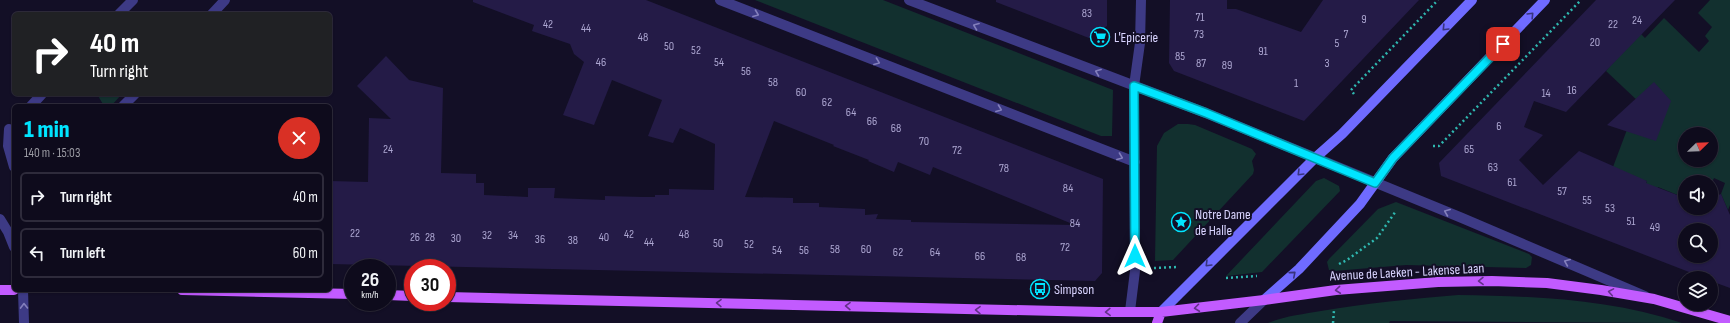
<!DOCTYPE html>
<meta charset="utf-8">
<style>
body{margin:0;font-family:"Sofia Sans Condensed",sans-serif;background:#171425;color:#f1f3f6;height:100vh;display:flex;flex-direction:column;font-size:15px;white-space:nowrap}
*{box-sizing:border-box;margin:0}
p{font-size:13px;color:#9b9ba3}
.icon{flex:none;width:22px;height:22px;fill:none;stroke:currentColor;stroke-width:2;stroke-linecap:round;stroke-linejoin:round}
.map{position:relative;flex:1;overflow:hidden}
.drawer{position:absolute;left:12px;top:104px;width:320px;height:188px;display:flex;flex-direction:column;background:#0e0b1c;border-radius:6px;box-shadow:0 1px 3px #0004,0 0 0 1px #2e2b3b}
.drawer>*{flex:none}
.guide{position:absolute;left:12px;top:12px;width:320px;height:84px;border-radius:6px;box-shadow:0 1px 3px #0004,0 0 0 1px #2e2b3b;background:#202124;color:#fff;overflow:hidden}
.needle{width:26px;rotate:67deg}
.buttons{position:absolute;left:1678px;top:127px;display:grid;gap:8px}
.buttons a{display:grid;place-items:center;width:40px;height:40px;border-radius:50%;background:#0e0b1c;box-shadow:0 1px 3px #0004,0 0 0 1px #2e2b3b;font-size:20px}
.speed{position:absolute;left:344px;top:259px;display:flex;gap:8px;font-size:20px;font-weight:700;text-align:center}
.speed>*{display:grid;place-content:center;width:52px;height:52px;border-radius:50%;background:#0e0b1c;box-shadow:0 1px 3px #0004,0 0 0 1px #2e2b3b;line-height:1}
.speed small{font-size:10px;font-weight:400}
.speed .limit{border:6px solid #d22;background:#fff;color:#111}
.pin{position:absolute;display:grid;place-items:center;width:34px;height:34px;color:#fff;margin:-17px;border-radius:8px;box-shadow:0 2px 6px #0006}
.me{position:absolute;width:44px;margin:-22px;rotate:0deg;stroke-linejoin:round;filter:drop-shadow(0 0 3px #0008)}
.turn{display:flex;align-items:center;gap:14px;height:84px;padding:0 12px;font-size:18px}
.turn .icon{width:52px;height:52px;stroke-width:2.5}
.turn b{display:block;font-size:28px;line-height:34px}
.round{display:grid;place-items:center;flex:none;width:42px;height:42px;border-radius:21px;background:#171425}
.summary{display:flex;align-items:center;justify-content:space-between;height:68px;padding:0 12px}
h1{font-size:24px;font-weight:800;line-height:30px;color:#00e5ff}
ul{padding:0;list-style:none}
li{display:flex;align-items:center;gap:12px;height:50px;margin:0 8px 6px;padding:0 4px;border:2px solid #2e2b3b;border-radius:6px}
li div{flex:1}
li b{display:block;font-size:15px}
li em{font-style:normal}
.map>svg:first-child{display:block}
.green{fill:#12302f;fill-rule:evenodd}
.building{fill:#241b47;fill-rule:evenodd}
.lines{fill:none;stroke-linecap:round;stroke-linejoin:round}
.path{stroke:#2fb8b0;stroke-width:2.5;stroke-dasharray:2 3;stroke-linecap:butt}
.street{stroke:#3d3a85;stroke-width:10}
.secondary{stroke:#6f6bff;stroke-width:10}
.primary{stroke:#c25bff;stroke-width:10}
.oneway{stroke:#837fbc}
.oneway2{stroke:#38347d}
.oneway3{stroke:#623188}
.route-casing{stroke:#0095a6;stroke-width:10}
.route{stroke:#00e5ff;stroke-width:7}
.labels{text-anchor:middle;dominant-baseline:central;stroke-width:4;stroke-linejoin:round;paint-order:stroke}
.number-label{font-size:12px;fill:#aca6d1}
.poi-label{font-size:14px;fill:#d9d4ff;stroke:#130f26;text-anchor:start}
.street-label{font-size:14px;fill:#d9d4ff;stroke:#130f26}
</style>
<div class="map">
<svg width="1730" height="323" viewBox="0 0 1730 323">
<rect width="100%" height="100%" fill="#130f26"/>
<path class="green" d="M755 0H883L1113 90 1112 136H1101Z
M1710 0H1730V205L1728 210 1721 194 1725 183 1714 178 1711 184V182H1690L1686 181 1680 196 1658 187 1653 200 1641 195 1647 181 1610 175 1628 127 1640 103 1606 71 1639 32 1645 38 1664 18 1699 52 1709 41 1705 36 1712 27 1698 13ZM1685 134H1711V160H1685Z
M97 94H122L111 106H104Z
M1178 124H1188L1195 125 1252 149 1256 154 1252 161 1254 170 1253 174 1173 260 1155 261 1157 146 1164 133Z
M1324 178 1339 186 1340 191 1262 272 1226 276 1316 181Z
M1396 202 1529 254 1532 257 1531 265 1526 268 1406 265 1334 271 1329 270 1327 262 1329 259 1378 209Z
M1458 295C1533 296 1610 299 1682 323L1390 321 1389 323H1268C1285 316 1304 314 1321 311 1367 303 1412 299 1458 295Z"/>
<path class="building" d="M473 0H646L1103 179 1102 273 1095 281 330 264V181L368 182 369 118 391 119 357 86 386 56 409 80 443 88 441 173 476 174V183H484V195L528 197V188H555L554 198 605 200V196L643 197H655V195H669V189L714 190 715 144 680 128 673 143 648 136 662 100 612 80 594 125 563 115 584 62 574 54 570 44 532 31 534 25 473 2ZM774 121 834 145 833 146 869 160 868 161 894 172 898 162 930 175 933 167 1075 225 911 222V220L876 219 878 214 865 215V209L819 207V203H793V198L745 197Z
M996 0H1107V26L1089 38 996 2Z
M1170 0H1227V9H1236L1301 32 1323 0H1419L1304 121 1174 71 1169 63Z
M1596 0H1675L1566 112 1534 101 1524 127 1543 135 1519 160 1543 185 1579 151 1647 181 1646 183 1685 198V209L1711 208V198L1721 194 1730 215V288L1711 281V278L1702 277 1441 176 1439 163ZM1685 230H1711V256H1685Z
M1654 82 1671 101 1656 141 1607 125Z"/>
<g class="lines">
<path class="path" d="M1354 94 1351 90 1438 0
M1433 146H1439L1581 0
M1339 264 1347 260 1377 238 1396 211
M1154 268 1177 267
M1226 278 1257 276
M1333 323 1334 310"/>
<path class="street" d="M720 0 1135 162
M909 0 1206 113 1462 218 1645 296
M119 14 133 0
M212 14 225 0
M31 106 42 94
M123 106 135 94
M9 129 8 146 14 167
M0 219 8 232 14 247
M23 290 24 323
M1130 311 1135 271 1134 86 1140 43 1141 0
M1240 323 1264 300"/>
<path class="secondary" d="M1264 300 1299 269 1360 204 1393 158 1545 0
M1161 312 1315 158 1342 134 1472 0"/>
<path class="primary" d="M0 290H14
M182 290 353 294
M387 295 413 296
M447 297 1099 312H1161L1264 300 1336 290 1438 282 1492 281 1547 283 1601 290 1654 299 1730 321
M1157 323 1161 312"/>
</g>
<defs><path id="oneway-chevron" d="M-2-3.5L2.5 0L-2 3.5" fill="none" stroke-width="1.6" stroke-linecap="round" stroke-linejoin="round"/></defs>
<g class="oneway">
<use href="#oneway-chevron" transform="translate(756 14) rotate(21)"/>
<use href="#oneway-chevron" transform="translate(976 26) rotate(-159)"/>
<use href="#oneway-chevron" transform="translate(877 62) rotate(21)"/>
<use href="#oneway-chevron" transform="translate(1098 72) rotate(-159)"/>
<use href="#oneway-chevron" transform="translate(999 109) rotate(21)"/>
<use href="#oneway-chevron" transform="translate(1120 157) rotate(21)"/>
<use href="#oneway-chevron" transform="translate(1447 212) rotate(-158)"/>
<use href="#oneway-chevron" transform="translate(1567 262) rotate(-157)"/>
<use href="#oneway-chevron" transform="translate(24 306) rotate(-91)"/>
</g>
<g class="oneway2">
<use href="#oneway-chevron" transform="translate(1531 15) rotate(-46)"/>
<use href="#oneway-chevron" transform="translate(1445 28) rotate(134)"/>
<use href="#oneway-chevron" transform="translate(1300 173) rotate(135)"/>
<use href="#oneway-chevron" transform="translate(1208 264) rotate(135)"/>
<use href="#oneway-chevron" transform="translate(1293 274) rotate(-41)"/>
</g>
<g class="oneway3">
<use href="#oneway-chevron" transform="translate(1481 281) rotate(179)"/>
<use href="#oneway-chevron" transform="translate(1338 290) rotate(174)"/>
<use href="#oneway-chevron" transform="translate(1611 292) rotate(-170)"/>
<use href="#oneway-chevron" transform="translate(719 303) rotate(-179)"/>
<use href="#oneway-chevron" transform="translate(848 306) rotate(-179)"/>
<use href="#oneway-chevron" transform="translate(1197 308) rotate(173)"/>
<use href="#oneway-chevron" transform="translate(978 310) rotate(-179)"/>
<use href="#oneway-chevron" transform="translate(1108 312) rotate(178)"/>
</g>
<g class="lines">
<defs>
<path id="route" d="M1135 256 1134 86 1206 113 1375 183 1393 158 1503 44"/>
</defs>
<use href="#route" class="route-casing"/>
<use href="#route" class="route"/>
</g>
<defs>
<symbol id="supermarket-ring" viewBox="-11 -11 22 22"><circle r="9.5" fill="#130f26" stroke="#00e5ff" stroke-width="1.5"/><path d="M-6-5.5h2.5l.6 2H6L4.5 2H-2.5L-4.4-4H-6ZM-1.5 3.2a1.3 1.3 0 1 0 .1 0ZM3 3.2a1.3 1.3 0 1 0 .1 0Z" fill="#00e5ff"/></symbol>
<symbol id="sight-ring" viewBox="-11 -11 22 22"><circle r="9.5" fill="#130f26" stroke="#00e5ff" stroke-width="1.5"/><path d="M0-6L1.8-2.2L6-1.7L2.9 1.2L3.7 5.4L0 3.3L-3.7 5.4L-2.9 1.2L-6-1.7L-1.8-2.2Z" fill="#00e5ff"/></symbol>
<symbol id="bus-ring" viewBox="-11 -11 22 22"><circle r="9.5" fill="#130f26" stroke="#00e5ff" stroke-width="1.5"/><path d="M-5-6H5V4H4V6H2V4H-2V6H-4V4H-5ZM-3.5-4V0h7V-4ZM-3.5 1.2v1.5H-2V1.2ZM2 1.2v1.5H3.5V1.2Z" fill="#00e5ff"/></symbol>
</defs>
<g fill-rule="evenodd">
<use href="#supermarket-ring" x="1089" y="26" width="22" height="22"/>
<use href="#sight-ring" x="1170" y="211" width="22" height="22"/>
<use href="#bus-ring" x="1029" y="278" width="22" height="22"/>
</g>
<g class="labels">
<g class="number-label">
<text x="1087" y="13">83</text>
<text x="1200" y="17">71</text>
<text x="1364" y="19">9</text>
<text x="1637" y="20">24</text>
<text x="548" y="24">42</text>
<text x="1613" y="24">22</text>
<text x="586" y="28">44</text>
<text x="1199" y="34">73</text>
<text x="1346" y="34">7</text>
<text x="643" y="37">48</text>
<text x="1595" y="42">20</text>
<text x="1337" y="43">5</text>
<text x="669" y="46">50</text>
<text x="696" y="50">52</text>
<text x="1263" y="51">91</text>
<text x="1180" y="56">85</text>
<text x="601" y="62">46</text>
<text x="719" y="62">54</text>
<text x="1201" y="63">87</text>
<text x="1327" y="63">3</text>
<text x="1227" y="65">89</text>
<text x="746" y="71">56</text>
<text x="773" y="82">58</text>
<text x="1296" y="83">1</text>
<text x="1572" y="90">16</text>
<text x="801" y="92">60</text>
<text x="1546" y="93">14</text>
<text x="827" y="102">62</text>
<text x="851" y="112">64</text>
<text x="872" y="121">66</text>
<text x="1499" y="126">6</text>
<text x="896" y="128">68</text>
<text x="924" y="141">70</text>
<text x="388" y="149">24</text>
<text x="1469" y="149">65</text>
<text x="957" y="150">72</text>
<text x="1493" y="167">63</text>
<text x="1004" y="168">78</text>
<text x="1512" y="182">61</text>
<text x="1068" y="188">84</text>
<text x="1562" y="191">57</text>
<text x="1587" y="200">55</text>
<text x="1610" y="208">53</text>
<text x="1631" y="221">51</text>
<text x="1075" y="223">84</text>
<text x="1655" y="227">49</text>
<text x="355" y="233">22</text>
<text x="629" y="234">42</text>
<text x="684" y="234">48</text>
<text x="487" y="235">32</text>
<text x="513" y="235">34</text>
<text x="415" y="237">26</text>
<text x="430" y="237">28</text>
<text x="604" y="237">40</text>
<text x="456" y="238">30</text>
<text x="540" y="239">36</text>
<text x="573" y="240">38</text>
<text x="649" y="242">44</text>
<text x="718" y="243">50</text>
<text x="749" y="244">52</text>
<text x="1065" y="247">72</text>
<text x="835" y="249">58</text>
<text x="866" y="249">60</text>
<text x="777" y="250">54</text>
<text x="804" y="250">56</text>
<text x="898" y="252">62</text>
<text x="935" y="252">64</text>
<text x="980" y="256">66</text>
<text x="1021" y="257">68</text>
</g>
<g class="poi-label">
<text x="1114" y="37">L'Epicerie</text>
<text x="1195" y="214">Notre Dame<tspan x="1195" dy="16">de Halle</tspan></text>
<text x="1054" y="289">Simpson</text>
</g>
<g class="street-label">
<text transform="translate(1407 272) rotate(-3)">Avenue de Laeken - Lakense Laan</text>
</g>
</g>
</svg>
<div class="buttons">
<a><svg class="needle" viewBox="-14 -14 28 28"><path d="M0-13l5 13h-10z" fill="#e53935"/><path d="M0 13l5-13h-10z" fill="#9b9ba3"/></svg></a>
<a><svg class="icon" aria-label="sound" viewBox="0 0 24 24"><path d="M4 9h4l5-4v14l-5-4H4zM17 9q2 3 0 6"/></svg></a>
<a><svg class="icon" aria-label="search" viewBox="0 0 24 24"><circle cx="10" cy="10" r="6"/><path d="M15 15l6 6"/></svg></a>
<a><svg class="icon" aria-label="layers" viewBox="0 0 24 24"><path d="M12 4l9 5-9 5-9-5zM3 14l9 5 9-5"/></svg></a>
</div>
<div class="speed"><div>26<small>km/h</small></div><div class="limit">30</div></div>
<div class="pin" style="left:1503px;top:44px;background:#d93025"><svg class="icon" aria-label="arrive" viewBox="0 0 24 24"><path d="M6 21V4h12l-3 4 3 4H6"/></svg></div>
<svg class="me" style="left:1135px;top:256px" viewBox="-20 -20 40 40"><path d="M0-17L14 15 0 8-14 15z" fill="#00e5ff" stroke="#fff" stroke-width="4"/></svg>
<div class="guide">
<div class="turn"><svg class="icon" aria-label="right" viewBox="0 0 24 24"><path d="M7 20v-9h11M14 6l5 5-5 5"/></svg><div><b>40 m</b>Turn right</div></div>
</div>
<section class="drawer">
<div class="summary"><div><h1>1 min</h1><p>140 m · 15:03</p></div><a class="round" style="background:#d93025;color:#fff"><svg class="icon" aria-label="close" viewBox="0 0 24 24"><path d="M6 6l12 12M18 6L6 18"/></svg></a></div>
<ul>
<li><svg class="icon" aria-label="right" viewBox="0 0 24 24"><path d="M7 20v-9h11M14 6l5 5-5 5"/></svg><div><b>Turn right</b></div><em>40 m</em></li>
<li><svg class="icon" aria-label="left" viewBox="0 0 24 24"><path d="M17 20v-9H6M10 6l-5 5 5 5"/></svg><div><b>Turn left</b></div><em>60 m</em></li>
</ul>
</section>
</div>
